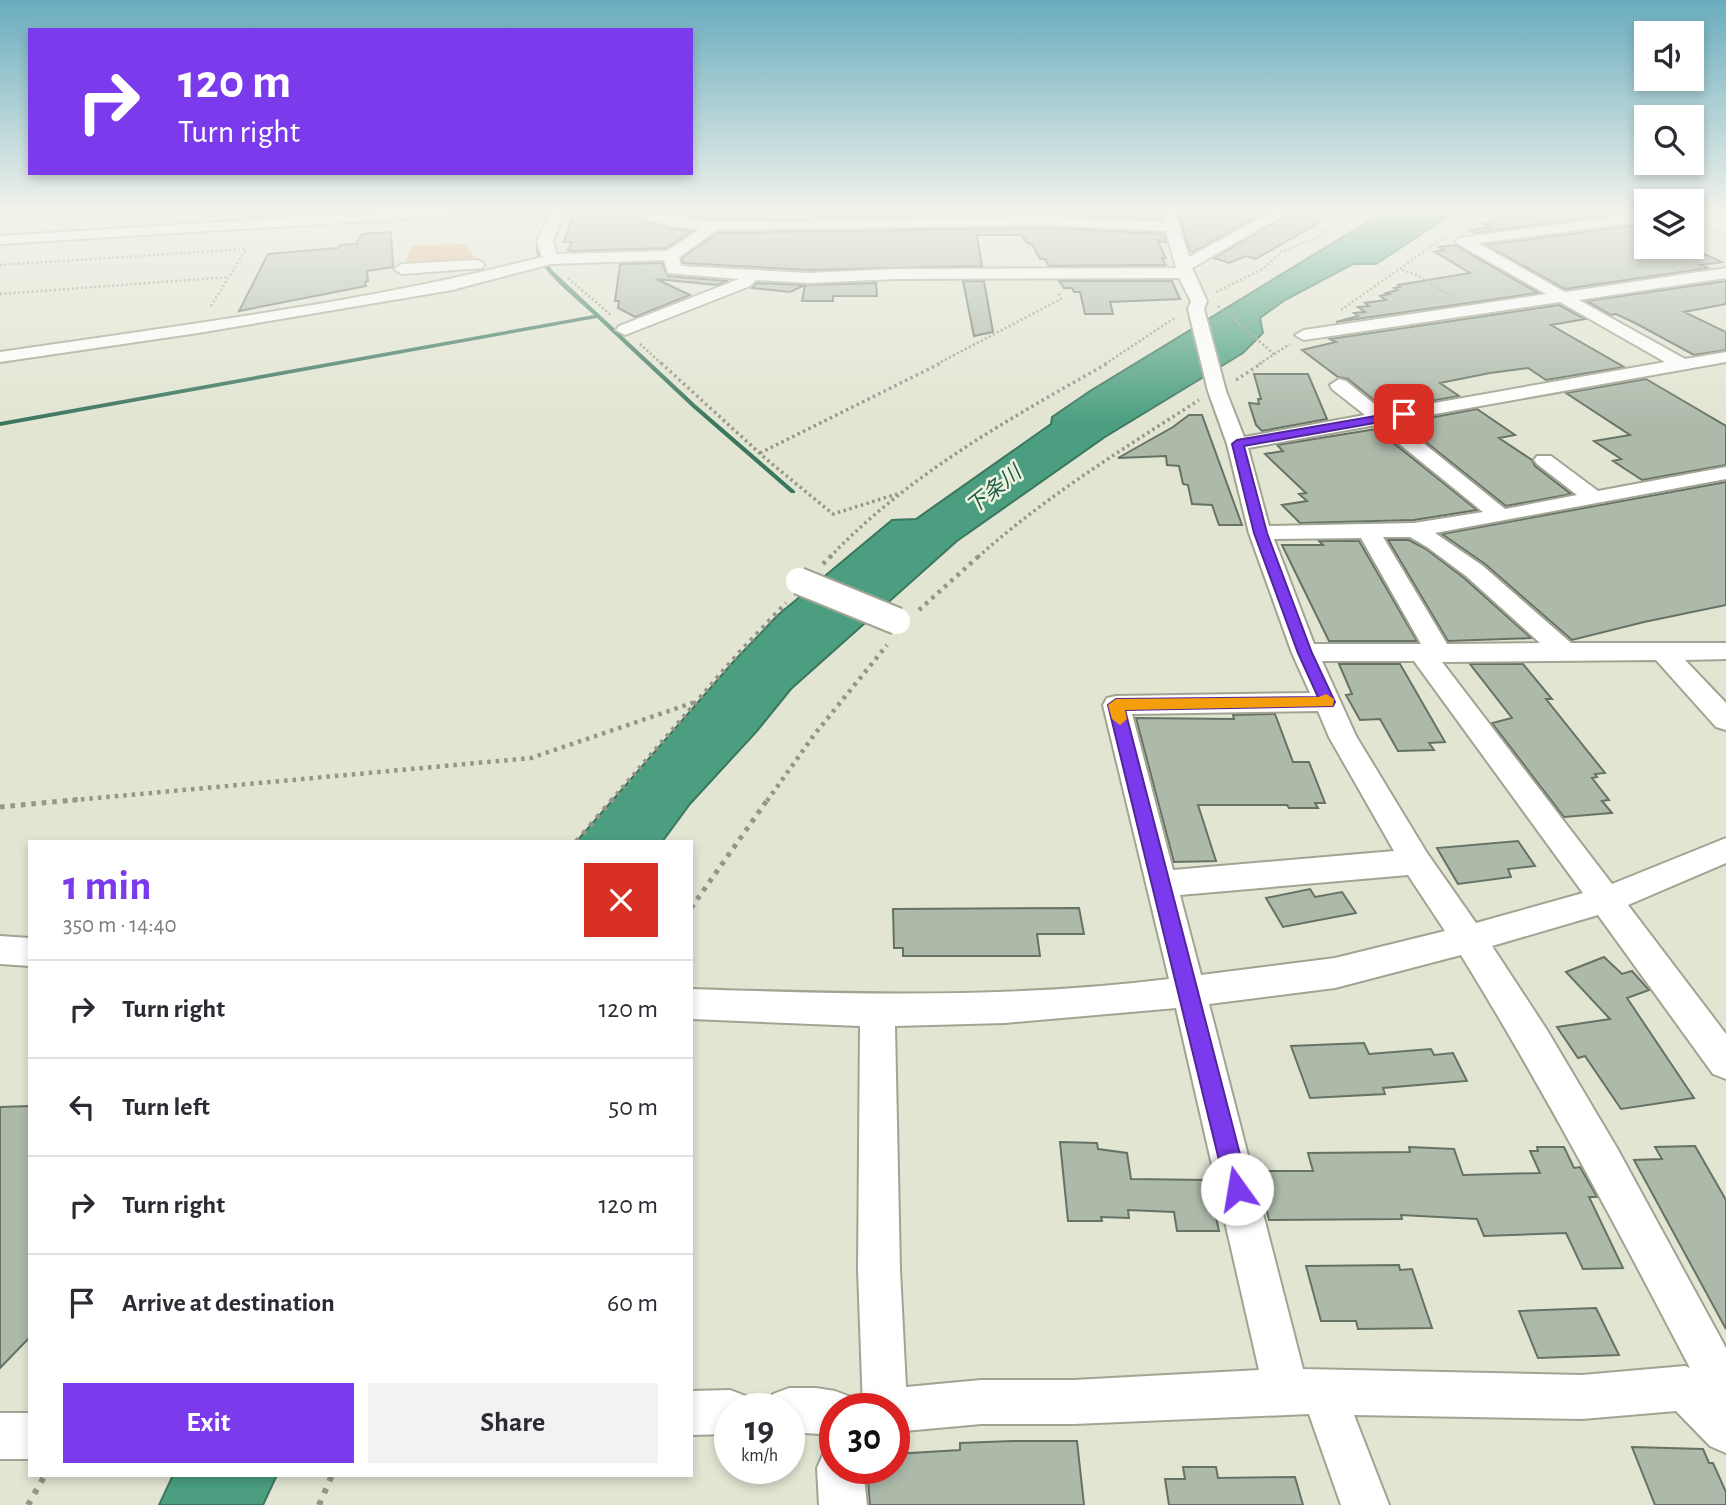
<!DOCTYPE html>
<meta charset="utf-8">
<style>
body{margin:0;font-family:"Alegreya Sans","Noto Sans JP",sans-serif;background:#f2f2f3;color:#2b2b33;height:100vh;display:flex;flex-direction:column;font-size:26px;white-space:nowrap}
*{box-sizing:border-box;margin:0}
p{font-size:23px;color:#7c7c81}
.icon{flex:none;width:38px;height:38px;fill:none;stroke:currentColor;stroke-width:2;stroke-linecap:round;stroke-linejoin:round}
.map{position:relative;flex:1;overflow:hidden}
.panel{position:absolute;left:28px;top:840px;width:665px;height:637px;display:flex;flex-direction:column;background:#fff;border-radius:0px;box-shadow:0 4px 10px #0003}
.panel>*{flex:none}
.guide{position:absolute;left:28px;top:28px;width:665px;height:147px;border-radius:0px;box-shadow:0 4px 10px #0003;background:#7c3aed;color:#fff;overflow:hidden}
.buttons{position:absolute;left:1634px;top:21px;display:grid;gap:14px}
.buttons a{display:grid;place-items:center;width:70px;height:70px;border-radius:0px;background:#fff;box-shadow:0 4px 10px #0003;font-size:35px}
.speed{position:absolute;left:714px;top:1393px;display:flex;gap:14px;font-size:35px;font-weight:700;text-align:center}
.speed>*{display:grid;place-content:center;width:91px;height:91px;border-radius:50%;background:#fff;box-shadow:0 4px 10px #0003;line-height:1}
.speed small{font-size:18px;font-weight:400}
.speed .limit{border:10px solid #d22;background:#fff;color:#111}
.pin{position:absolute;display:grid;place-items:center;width:60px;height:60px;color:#fff;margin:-30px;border-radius:14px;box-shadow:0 4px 10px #0006}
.me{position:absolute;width:77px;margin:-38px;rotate:347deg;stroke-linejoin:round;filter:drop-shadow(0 0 5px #0008)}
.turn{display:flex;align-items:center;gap:24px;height:147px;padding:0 35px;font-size:32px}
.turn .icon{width:91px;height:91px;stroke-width:2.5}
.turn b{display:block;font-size:49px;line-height:60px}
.round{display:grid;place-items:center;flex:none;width:74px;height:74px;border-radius:0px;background:#f2f2f3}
.overview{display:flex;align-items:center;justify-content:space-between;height:119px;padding:0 35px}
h1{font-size:42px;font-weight:700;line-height:52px;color:#7c3aed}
.action{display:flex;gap:14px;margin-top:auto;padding:14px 35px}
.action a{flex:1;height:80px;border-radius:0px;background:#7c3aed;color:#fff;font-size:28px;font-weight:700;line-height:80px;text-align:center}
.action a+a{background:#f2f2f3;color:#2b2b33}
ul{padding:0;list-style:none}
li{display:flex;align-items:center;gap:21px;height:98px;padding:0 35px;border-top:2px solid #e1e1e2}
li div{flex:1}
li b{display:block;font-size:26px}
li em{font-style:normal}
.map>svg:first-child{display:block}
.green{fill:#e2ab7d}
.water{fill:#4b9f80;stroke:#3b765f;stroke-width:2}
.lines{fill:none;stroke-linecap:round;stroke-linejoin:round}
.stream{fill:#3b765f;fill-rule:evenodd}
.building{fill:#adbaaa;stroke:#667264;stroke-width:2}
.minor-casing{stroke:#a1a492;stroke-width:4}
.path-far4{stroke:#949687;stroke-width:2.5;stroke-dasharray:2 2.5;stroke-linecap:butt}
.path-far3{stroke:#949687;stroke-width:3.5;stroke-dasharray:2.5 3.5;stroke-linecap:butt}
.path-far2{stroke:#949687;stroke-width:4.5;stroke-dasharray:3.5 5;stroke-linecap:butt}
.path-far1{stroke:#949687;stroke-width:5;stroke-dasharray:4.5 6;stroke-linecap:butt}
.path{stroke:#949687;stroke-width:6;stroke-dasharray:5 8;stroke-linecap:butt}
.minor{fill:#fff;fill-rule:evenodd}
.minor-bridge-casing{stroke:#a1a492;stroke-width:30;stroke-linecap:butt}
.minor-bridge{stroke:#fff;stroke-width:26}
.route{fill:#7c3aed;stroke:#51269a;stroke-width:2}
.slow{fill:#f59e0b}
.labels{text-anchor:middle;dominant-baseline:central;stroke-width:5;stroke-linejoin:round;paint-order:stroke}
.far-water-label{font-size:21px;font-style:italic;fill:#1d5e47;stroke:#eff2df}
</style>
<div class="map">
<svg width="1726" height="1505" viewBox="0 0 1726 1505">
<rect width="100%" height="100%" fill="#e2e5d2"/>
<path class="green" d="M464 244 479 262 405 265 411 246Z"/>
<path class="water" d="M1455 212 1376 264H1353L1285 300 1260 318 1263 333 1243 353 1105 437 957 541 791 689 757 731 690 804 662 842H576L734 661 778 615 892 520 916 519 1051 424 1052 417 1090 391 1382 213Z
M173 1475H277L263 1505H159Z"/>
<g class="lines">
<path class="stream" d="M540 232 544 233C539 249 543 258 553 271L696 405 795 491V493H791L692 407 597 318 0 426V422L594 315C579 301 543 273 537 254 535 246 537 239 540 232Z"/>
</g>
<path class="building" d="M574 212H643L646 222 670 229 692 231 666 248 573 251 568 250 572 242H564Z
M665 212H766L765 219H714Z
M820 212H907V216L820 218Z
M977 212H1159L1160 219 1048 214 976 215Z
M1178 212H1265L1193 252 1190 251Z
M1292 212H1337L1256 259 1246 256 1229 263 1214 258Z
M1490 212H1633L1476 233 1470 230 1491 227 1483 223 1505 220Z
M1647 224V247H1688L1722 262 1701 265 1708 268 1565 289 1486 245Z
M1048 228 1164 234 1167 243 1157 240 1166 258H1162L1166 265 1049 266 1045 259H1040L1032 244 1027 243 1022 235H977L982 266 809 270 683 263 682 258 718 233Z
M391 232 393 267 367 271 368 281 365 282 366 286 239 311 268 254 338 248 340 245 356 244 362 234Z
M1455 245 1538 293 1336 322 1358 316 1354 313 1365 312 1358 307 1369 306 1365 303 1386 300 1380 296 1389 294 1386 293 1397 290 1394 288 1400 287 1398 285 1470 273 1435 252 1444 250 1439 247Z
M662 263 668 276 728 281 717 285 656 279 690 295 635 317 618 308 619 301H615L620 264Z
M963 281H984L993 332 974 336Z
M1059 281H1172L1180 299 1110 302 1113 314H1085L1080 292H1074L1072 288H1064Z
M1726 281V304L1684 312 1726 332V350L1694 355 1637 324 1616 314 1611 315 1587 301Z
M757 283 805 285 790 292 752 288Z
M876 283 877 296H833V301H802L805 285Z
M1559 305 1585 319 1551 325 1624 367 1546 380 1528 368 1490 373 1440 383 1459 396 1385 409 1348 379 1338 377 1302 350 1336 342 1330 339Z
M1254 374H1308L1327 419 1262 431 1256 425 1249 403 1259 404 1258 399H1261Z
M1646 379 1726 426V465L1642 480 1613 461 1621 459 1594 441 1630 435 1566 393Z
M1477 409 1515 435 1499 438 1532 460 1535 466 1571 494 1506 506 1402 423Z
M1189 415H1202L1242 525H1219L1212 505 1192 504 1188 485 1183 484 1179 466 1167 465 1166 456 1118 458 1173 427Z
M1376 429 1477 510 1414 520 1300 523 1282 505 1307 501 1299 494 1306 493 1265 454 1283 451 1277 445Z
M1726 482V605L1644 622 1572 640 1485 564 1442 534Z
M1388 540H1409L1426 549 1464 578 1531 638 1448 641Z
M1319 541H1359L1417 641H1329L1282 545H1323Z
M1339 664H1400L1445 742 1429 743 1434 750 1398 751 1380 719 1360 720 1346 695 1352 694Z
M1470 664H1523L1552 699H1546L1605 773 1595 774 1597 777 1592 778 1609 800 1602 801 1612 813 1564 817 1492 723 1512 718Z
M1275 714 1293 762H1309L1325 803H1315L1318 808H1289L1287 805H1198L1216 861 1174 862 1136 718 1234 719 1233 715Z
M1518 841 1535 866 1508 869 1511 877 1458 884 1437 848Z
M1310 889 1315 897 1342 892 1356 913 1283 927 1266 898Z
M1079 908 1084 934H1037L1040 956H903V948H894L893 909Z
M1604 957 1622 974 1632 971 1649 990 1627 998 1694 1098 1621 1109 1585 1056 1578 1058 1557 1027 1610 1019 1566 972Z
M1364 1043 1369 1054 1431 1049 1434 1055 1453 1053 1467 1081 1383 1088 1385 1094 1310 1098 1291 1046Z
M30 1106V1337L0 1368V1107Z
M1060 1142 1097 1143 1098 1149 1127 1153 1131 1179 1208 1180 1219 1231H1177L1174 1212 1128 1210 1129 1218 1101 1217 1102 1221H1068Z
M1695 1146 1726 1200V1329L1634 1160 1662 1159 1655 1147Z
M1409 1147 1454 1149 1463 1175 1540 1173 1530 1151H1538L1537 1147H1564L1574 1168 1580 1167 1597 1197H1589L1623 1268 1583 1269 1566 1233 1484 1236 1477 1219 1401 1215 1402 1219 1269 1220 1257 1171H1313L1308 1153 1410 1152Z
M1399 1265 1400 1270 1412 1269 1432 1328 1358 1329 1356 1321H1321L1306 1266Z
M1596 1308 1619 1355 1538 1358 1519 1311Z
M1013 1441H1077L1084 1505H870L867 1468H894V1454L960 1450V1443Z
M1632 1447 1703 1449 1709 1463H1713L1726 1492V1505H1655Z
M1183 1467H1216L1218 1478 1295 1477 1303 1505H1169L1165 1479H1185Z"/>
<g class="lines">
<defs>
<path id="minor" d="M378 212H458L451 216 0 244V236Z
M550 212H564L553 242 557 254 667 251 700 229 670 226 647 219 646 212 714 222 1048 217 1164 222 1161 212H1175L1189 257 1271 212H1289L1192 268 1207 301 1204 309 1226 391 1244 437 1365 415 1332 389 1330 385 1339 379 1346 381 1384 412 1665 362 1560 302 1304 340 1295 335 1304 330 1546 294 1458 244 1456 241 1458 238 1647 213V221L1478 243 1565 292 1726 268V278L1579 300 1685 359 1726 352V362L1396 421 1505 509 1577 495 1537 464 1534 460 1537 456H1551L1598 491 1726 467V479L1435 533 1483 566 1571 643H1726V659L1685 660 1726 703V730L1716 727 1656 660 1442 662 1612 884 1726 838V863L1628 905 1726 1034V1079L1713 1074 1598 915 1492 946 1547 1030 1617 1148 1726 1348V1453L1710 1446 1676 1411 1582 1419 1354 1415 1389 1505H1341L1309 1414 1074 1424H981L894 1432V1409H863L858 1270 860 1026 691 1019V989C850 994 1010 999 1169 979L1103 705 1107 698 1116 696 1310 693 1292 653 1249 533 1227 444 1208 391 1188 309 1191 301 1179 278 895 279 809 283 756 280 750 286 625 335 616 330 619 326 739 279 668 273 664 260 551 264 452 290 198 333 0 362V352C181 325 365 303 542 257L537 242ZM1048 225 1166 231 1176 268 895 269 809 273 681 266 679 257 717 230ZM1376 425 1483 512 1414 523 1269 526 1248 448ZM1383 537H1410L1427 547 1466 576 1540 643 1447 644ZM1361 538 1421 644H1314L1274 539ZM1322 661H1414L1583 893 1476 923 1427 853 1356 736ZM1318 711 1329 737 1394 851 1173 870 1132 714ZM1408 875 1445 931 1335 958 1201 975 1180 895ZM1461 955C1544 1090 1617 1228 1690 1368L1685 1366 1582 1375 1303 1369 1209 1004 1335 988ZM1176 1008 1259 1370 1074 1380H981L906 1387 900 1270 895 1026 1005 1023Z
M476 260 482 262 484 265 482 268 402 274 394 269 402 264Z
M0 936 30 938V966L0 964Z
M789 1388H816L835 1391 851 1397 856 1409H835V1435L789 1432V1409H767L773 1394Z
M730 1390 746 1396 751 1409H730V1434L691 1435V1391Z
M0 1413H30V1459H0Z
M835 1447V1468H863L867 1505H819L817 1468 824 1452Z"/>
</defs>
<use href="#minor" class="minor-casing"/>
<path class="path-far4" d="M0 216 66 212
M1467 221 1480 212
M1692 224 1726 234
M0 265 247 249
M1402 270 1417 275 1450 295
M568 278 612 316
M1216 292 1263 269 1281 252 1317 237 1353 212
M0 294 229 277
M211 306 247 248
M1218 306 1274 354
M1341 310 1445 237
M640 344 662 364
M937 364 1061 299 1058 292
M1105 364 1176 317
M1259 364 1290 344"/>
<path class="path-far3" d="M661 363 766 459 833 514 897 494
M1236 380 1262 363
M760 453 941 363
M830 557C909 474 1009 419 1108 363
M978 557C1046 496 1123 449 1199 400"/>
<path class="path-far2" d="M823 564 832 555
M919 610 980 555
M64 801 531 758 698 701
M611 801 736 656 786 603
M767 801 814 735 887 645"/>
<path class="path-far1" d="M0 807 83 799
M576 842 613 799
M691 908 768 799"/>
<path class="path" d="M28 1505 45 1475
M319 1505 332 1475"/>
<use href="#minor" class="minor"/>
<defs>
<path id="minor-bridge" d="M799 581 897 621"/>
</defs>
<use href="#minor-bridge" class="minor-bridge-casing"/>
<use href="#minor-bridge" class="minor-bridge"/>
</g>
<linearGradient id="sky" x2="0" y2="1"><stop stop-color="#69acbe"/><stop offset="0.5" stop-color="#f2f3eb"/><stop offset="1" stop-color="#f2f3eb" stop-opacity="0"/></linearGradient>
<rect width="1726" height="423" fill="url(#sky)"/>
<path class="route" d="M1404 411 1409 414 1408 417 1244 446 1267 533 1312 653 1335 702 1333 706 1125 710 1249 1189 1245 1196 1237 1200 1230 1196 1226 1189 1108 705 1116 699 1318 697 1298 653 1254 533 1232 444 1237 440Z"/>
<path class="slow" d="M1326 694 1334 699 1333 706 1125 710 1127 719 1120 725 1112 719 1108 705 1116 699 1319 697Z"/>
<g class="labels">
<g class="far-water-label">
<text transform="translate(994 490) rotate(-39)">下条川</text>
</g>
</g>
</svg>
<div class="buttons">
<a><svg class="icon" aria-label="sound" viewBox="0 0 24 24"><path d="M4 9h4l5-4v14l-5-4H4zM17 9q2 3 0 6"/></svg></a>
<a><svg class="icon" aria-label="search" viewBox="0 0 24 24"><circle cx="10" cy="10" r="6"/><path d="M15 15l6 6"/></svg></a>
<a><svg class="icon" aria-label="layers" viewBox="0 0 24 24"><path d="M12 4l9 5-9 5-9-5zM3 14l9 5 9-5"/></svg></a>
</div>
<div class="speed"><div>19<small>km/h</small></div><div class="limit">30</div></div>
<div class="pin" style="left:1404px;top:414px;background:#d93025"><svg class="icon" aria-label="arrive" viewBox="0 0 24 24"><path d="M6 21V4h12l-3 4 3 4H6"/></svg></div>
<svg class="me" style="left:1237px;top:1189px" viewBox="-20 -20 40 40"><circle r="19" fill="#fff"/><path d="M0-13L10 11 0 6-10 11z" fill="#7c3aed"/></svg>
<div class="guide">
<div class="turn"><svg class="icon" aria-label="right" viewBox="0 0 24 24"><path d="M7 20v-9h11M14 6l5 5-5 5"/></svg><div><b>120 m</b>Turn right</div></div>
</div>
<section class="panel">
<div class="overview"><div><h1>1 min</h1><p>350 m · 14:40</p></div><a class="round" style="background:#d93025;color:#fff"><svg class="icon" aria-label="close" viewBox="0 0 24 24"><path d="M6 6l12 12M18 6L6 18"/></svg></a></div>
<ul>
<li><svg class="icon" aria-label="right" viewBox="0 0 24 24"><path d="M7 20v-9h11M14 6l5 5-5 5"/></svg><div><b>Turn right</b></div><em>120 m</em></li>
<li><svg class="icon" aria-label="left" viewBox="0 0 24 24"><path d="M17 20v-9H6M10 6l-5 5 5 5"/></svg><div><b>Turn left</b></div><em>50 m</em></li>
<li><svg class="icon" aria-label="right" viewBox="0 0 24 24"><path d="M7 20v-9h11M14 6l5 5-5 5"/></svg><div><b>Turn right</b></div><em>120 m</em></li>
<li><svg class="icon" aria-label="arrive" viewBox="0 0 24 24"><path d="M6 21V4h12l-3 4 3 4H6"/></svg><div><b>Arrive at destination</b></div><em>60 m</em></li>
</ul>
<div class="action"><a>Exit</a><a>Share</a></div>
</section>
</div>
